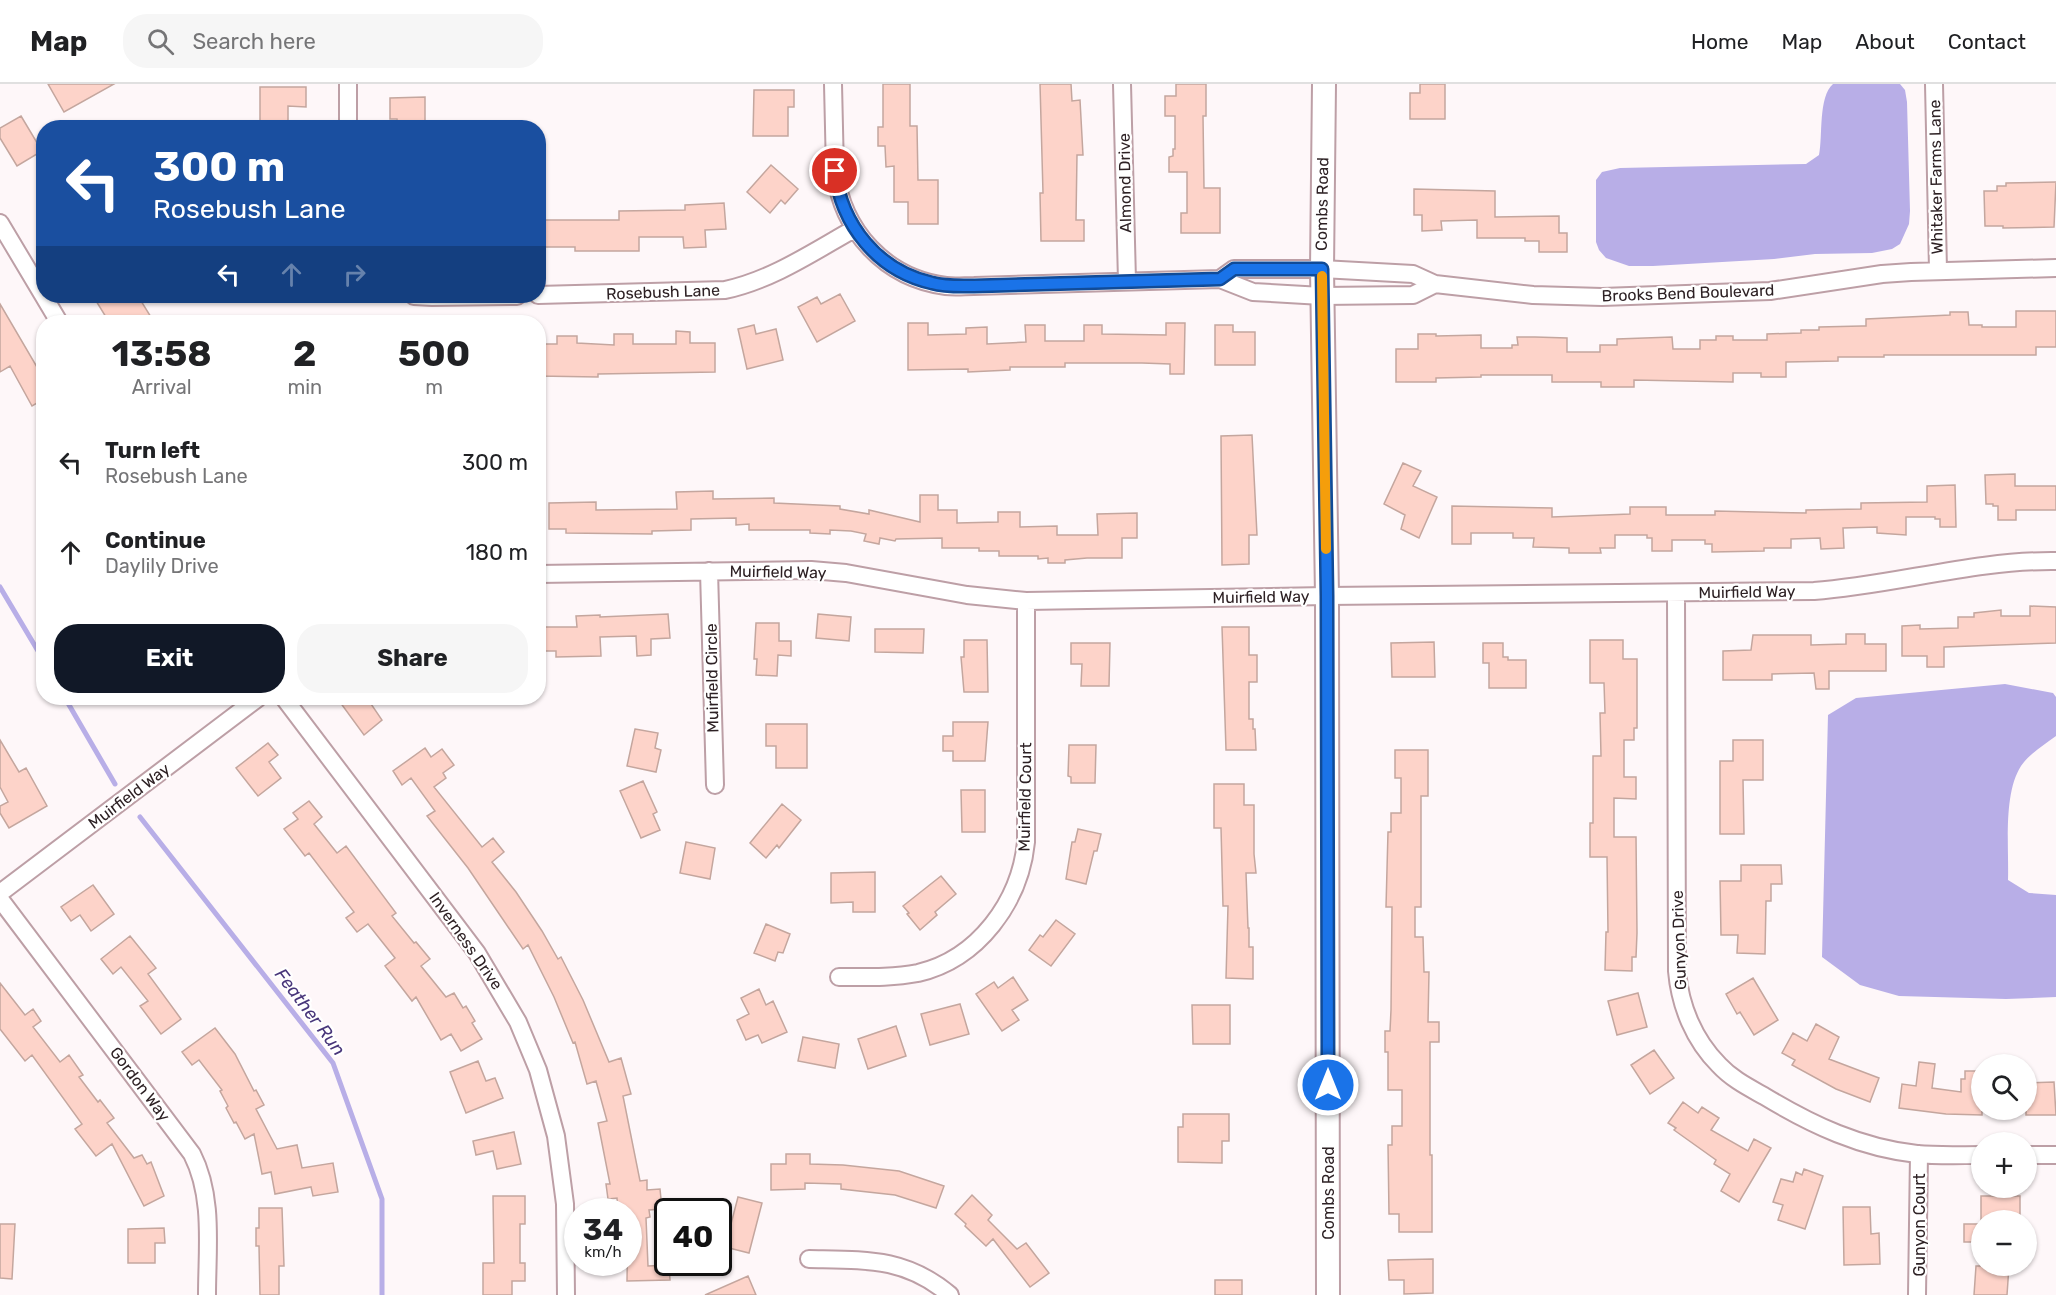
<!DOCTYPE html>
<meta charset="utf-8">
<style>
body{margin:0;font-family:Rubik,sans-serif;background:#f6f6f6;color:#202124;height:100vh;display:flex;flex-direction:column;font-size:22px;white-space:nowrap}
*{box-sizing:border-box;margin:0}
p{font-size:20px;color:#757577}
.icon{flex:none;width:33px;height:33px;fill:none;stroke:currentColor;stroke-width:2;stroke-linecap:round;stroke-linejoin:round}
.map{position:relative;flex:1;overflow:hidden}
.sheet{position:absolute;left:36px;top:231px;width:510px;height:390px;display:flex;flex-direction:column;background:#fff;border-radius:24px;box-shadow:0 2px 4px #0004}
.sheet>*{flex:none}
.top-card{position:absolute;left:36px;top:36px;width:510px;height:183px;border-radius:24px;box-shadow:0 2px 4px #0004;background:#1a4fa0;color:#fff;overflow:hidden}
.controls{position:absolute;left:1971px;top:970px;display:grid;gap:12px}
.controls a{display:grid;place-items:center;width:66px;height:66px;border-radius:50%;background:#fff;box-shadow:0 2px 4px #0004;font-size:30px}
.speed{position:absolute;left:564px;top:1114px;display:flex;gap:12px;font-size:30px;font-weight:700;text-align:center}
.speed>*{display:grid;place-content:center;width:78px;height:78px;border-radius:50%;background:#fff;box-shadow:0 2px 4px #0004;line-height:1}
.speed small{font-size:15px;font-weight:400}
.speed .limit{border:3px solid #111;border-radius:9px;background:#fff;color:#111}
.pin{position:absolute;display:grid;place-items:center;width:51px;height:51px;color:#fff;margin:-26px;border:3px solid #fff;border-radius:50%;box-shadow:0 2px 6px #0007}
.me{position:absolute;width:66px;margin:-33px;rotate:0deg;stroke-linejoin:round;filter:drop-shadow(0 0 4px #0008)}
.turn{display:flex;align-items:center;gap:21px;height:126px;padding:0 18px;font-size:27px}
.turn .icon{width:78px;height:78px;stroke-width:2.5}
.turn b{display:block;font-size:42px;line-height:51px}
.lanes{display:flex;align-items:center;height:57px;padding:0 18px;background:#0003;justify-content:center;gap:30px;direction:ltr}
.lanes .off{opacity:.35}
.eta{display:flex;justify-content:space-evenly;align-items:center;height:102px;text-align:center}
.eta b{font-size:36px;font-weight:700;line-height:42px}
.cta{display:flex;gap:12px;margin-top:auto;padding:12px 18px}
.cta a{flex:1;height:69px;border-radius:24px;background:#111827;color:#fff;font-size:24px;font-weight:700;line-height:69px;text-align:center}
.cta a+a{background:#f6f6f6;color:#202124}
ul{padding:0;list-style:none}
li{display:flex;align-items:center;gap:18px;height:90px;padding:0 18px}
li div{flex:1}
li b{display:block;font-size:22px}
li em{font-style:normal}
header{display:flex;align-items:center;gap:36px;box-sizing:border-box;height:84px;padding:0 30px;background:#fff;border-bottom:2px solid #e0e0e0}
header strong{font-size:28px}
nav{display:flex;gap:33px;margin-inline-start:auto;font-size:21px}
.search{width:420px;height:54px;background:#f6f6f6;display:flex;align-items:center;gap:15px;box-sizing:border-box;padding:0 21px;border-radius:24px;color:#757577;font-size:22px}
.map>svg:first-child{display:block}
.water{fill:#b8aee7}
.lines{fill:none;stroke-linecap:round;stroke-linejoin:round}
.stream{stroke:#b8aee7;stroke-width:5}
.building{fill:#fdd3c9;stroke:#c4a69e;stroke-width:1.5}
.street-casing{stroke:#bd9fa6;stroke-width:20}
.secondary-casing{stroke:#bd9fa6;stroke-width:26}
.street{stroke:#fff;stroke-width:16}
.secondary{stroke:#fff;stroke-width:22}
.route-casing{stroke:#114b97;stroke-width:15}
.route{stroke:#1a73e8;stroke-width:10}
.slow{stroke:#f59e0b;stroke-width:10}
.labels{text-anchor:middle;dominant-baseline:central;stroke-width:4.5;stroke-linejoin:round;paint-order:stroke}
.street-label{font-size:16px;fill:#2d2124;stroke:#fff}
.water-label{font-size:18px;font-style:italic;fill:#48367a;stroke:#fff}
</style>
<header>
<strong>Map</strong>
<div class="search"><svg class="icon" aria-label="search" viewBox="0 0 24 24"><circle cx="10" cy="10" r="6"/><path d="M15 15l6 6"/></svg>Search here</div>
<nav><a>Home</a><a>Map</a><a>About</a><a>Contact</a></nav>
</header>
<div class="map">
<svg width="2056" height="1211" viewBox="0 0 2056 1211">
<rect width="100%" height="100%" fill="#fef7f9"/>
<path class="water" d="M1833 0H1900L1905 6 1907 18 1910 127 1909 140 1900 160 1892 165 1872 169 1815 170 1774 175 1653 182H1629L1606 174 1599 166 1596 158V96L1602 88 1620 84 1806 80 1819 71C1823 52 1818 13 1833 0Z
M2005 600 2053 609 2056 613V652C2044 661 2030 669 2021 682 2003 710 2009 763 2008 796L2029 809 2056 811V913L2006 915 1899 912 1860 901 1822 873 1828 631 1856 614Z"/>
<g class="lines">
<path class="stream" d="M0 503 44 577
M65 614 115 700
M140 733 333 979 382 1115V1211"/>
</g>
<path class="building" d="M48 0H114L64 28Z
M883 0H910V42H917L918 96H938V140H908V118H894V82L886 83 885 62H878V43H883Z
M1040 0H1071L1072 17 1080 16 1083 71H1077L1076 136H1084V157H1041L1040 109H1043Z
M1176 0H1206V32H1203L1204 104H1220V149H1181V129H1187V88H1169V73L1173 72V65H1175V32H1165V12H1176Z
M1420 0H1445V35H1410V9H1420Z
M260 3H306V23L288 22V44H260Z
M754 6H794V23H788V52H753Z
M425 13V44H398L397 35H390V14Z
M21 32 42 67 17 82 0 54V44Z
M771 81 798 105 785 120 781 116 770 129 747 108Z
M2056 98 2054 143 2003 144V142H1985L1984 107H1997V102H2006V99Z
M1414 105 1495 107V133L1559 132V149H1567V168H1539V157H1525V154H1477V136L1441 137 1442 146 1422 147V131H1414Z
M724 119 726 145 705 146 706 163 684 164 683 153H639V167H575V163H538V136H619V127L685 126V121Z
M840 210 855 237 817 258 798 223 817 213 821 220Z
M93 212H138L154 238H109Z
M0 220 44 295V315L32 322 10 282 0 288Z
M2016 227H2056V263H2036V271H1884V273H1838V277L1786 278V293H1761V289H1733V298L1634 296V303H1601V298H1552V291H1481V293L1436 294V298H1396V265H1418V250H1436V252L1481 251V264H1512V261H1518L1517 253H1535L1567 254V268H1600V261H1617V255L1672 253 1673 265H1700V256H1716V252H1733V256H1767V250L1801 249V246H1819V243L1862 242H1866V235L1950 231V228H1968L1969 241H1982V243H2016Z
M908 239H928V251L966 250V244L987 243V260L1026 258 1025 241H1045V257H1084V241H1102V250L1166 251V239H1185L1184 290H1170V280L1142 279H1065V283H1010V286L968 288V285L908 286Z
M754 241 756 250 776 245 783 276 747 285 738 245Z
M1215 241H1233V248H1255V281H1215Z
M676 247 690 248V259H715V288L598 290V293L538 292V260H557V252H577V259L614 261V250H633V260H676Z
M1252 351 1257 451H1249V480L1222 481 1221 352Z
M1403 379 1421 387 1413 402 1437 413 1419 454 1401 445 1405 431 1384 420Z
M2015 390V402H2056V426H2016V436H1998V422H1993V420H1986L1985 391Z
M1955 401 1956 443H1940V435H1935V433H1906V451L1877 449V443L1843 444 1844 464 1821 465 1820 454 1791 455V464H1764V467L1712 468V460H1705V456H1672V467H1652V454H1647V451H1615V464H1600L1601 469H1569V464L1533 463 1534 454H1513V449H1471V460H1452V422L1552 424V433L1630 430V423H1666V431H1715V427L1806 429V426L1861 425V419L1927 418V402Z
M713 407V415L774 414V419L840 422V425L869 430V426L920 438V411H938V426H957V439L998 438V428H1020V443L1057 442V451H1098L1097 430 1137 429V454H1122V474H1087L1065 476V479H1048V474L1038 475V472H999V467H979V464H942V454L896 455 895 457 880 454 879 460 864 457 866 450 851 447 830 446V450L810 449V446H749V440L736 441V434L691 435V446L652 447V450L566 449V445H549V419L596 418V426L677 425 676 408Z
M2030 522 2056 523V559L1944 563V583H1927V572H1902V542L1920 541V545L1958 544V533H1974V529L2001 526V532H2030Z
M668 530 670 554 651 555V571L637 572 636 552 600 553 601 572 556 573V567H538V543H577L576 532 600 531V533Z
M818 530 851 533 849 557 816 554Z
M756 539H779V557H791V572L778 571 777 592 756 591 757 575H754Z
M1222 543H1249V571H1257V598H1249V635H1253V645H1255L1256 666H1226Z
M875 545H924L923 569 875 568Z
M1846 550H1865V560H1886V587H1829V605H1816L1814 589 1772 590V596H1723V567L1751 566 1753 551H1811V561L1846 560Z
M964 556H987L988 608H964L961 573H964Z
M1590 556H1623V575H1637V644H1634V656H1624V693H1636V715L1614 714V753H1636L1637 849 1636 873H1632V887L1605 886 1606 848H1608L1607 773H1590V739H1593V672H1601L1600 629H1605L1604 599H1590Z
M1434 558 1435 593H1392L1391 559Z
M1071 559H1110L1109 602H1081L1082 580H1071Z
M1483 559H1503V573H1508V576H1526V604H1489V579H1483Z
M337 614H367L382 636 364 651Z
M953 638H988L985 677H953V667H943V652H953Z
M766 640H807V684H776V662H766Z
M635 645 658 649 655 664 661 666 656 688 627 682Z
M0 656 19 688 26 684 47 722 9 744 0 729V722L8 718 0 703Z
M1733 656H1763V696H1743L1744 750H1720V677H1733Z
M268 659 278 671 269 678 281 694 258 712 236 684Z
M1069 661H1096L1095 699H1071V693L1068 692Z
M425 664 431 673 442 665 454 681 443 689 446 694 434 703 482 763 493 754 504 768 492 778 516 808 542 847 558 875 561 873 583 916 609 978 621 974 631 1010 623 1012 640 1097 647 1096V1106L660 1105 662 1125 649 1126 650 1133 646 1134 648 1182 669 1181 670 1196 627 1197 628 1128H618L617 1114 608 1115 606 1100H610L598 1039 607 1037 596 997 587 1000 575 958 573 959 554 913 528 861 523 865 468 784 427 732 435 727 411 694 402 701 393 687Z
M1395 666H1428V712H1421V823H1415V853H1423L1424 888H1429L1428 938H1439V958H1430V1071H1432V1148H1399V1130H1389L1388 1061H1392V1042H1402V1006H1388V968H1385V947H1390L1391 926 1392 823H1386L1388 748H1391V729H1401V694H1395Z
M643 697 657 728 653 730 660 746 641 754 620 707Z
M1214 700H1244V721H1254V770L1256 789H1246L1248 844H1249V863H1253V895L1226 894 1228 822H1223L1221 744H1214Z
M961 706H985V748H962Z
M309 717 322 733 314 740 337 769 346 762 396 829 392 832 414 859 416 858 430 875 421 882 446 913 454 909 463 924 466 922 475 937 472 939 482 955 461 967 451 950 441 956 416 913 412 917 385 882 395 874 368 840 357 848 346 834 354 828 309 769 305 772 284 745 298 735 293 729Z
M782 720 801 736 779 764 777 761 766 774 750 759Z
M1078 745 1101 750 1097 767H1094L1086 800 1066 795 1072 758H1075Z
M686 758 715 764 710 795 680 789Z
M1741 781H1781L1782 800H1771V817H1766L1765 870 1737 869 1738 851H1721L1720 797H1741Z
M875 788V828H853V818L831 819V789Z
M941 792 956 810 935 828 937 831 920 846 907 830 909 829 903 822Z
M93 801 114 830 91 847 80 831 71 837 61 823Z
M1056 836 1075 850 1051 882 1029 866 1040 851 1043 853Z
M766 840 790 850 783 869 778 868 775 877 754 869Z
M130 852 156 884 148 890 181 935 161 950 140 922 148 917 121 883 113 890 101 875Z
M1013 893 1028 916 1012 926 1019 936 1002 947 976 910 994 898 998 904Z
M1753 894 1778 936 1754 951 1740 928 1737 930 1726 910Z
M0 899 25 931 33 925 41 937 33 943 60 978 69 971 83 991 79 993 98 1018 100 1016 114 1034 107 1039 134 1074 142 1071 147 1080 151 1078 164 1112 144 1122 112 1060 96 1072 75 1045 82 1040 32 971 25 977 0 945Z
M759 905 766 921 773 917 787 948 762 959 758 951 746 956 737 936 749 930 741 914Z
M1638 909 1647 943 1617 951 1608 917Z
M960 920 969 950 930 961 921 930Z
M1192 921H1230V960H1193Z
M1816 940 1839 953 1829 975 1879 994 1870 1018 1836 1005 1792 981 1795 976 1782 969 1793 949 1807 957Z
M896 942 906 972 868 985 858 955Z
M215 944 235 970 254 1007 256 1006 264 1021 256 1025 277 1065 297 1061 302 1084 333 1079 338 1108 313 1112 311 1103 275 1110 271 1088 262 1090 254 1050 245 1055 236 1038 234 1039 226 1024 228 1022 220 1007 222 1006 199 976 192 981 182 968Z
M803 953 839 960 835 984 798 977Z
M1654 966 1674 994 1650 1010 1631 981Z
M478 977 486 997 495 994 503 1014 466 1029 450 988Z
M1919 978 1935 980 1932 1004 1961 1008V995H1965V987H1982V1031L1946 1030 1899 1024 1902 1000 1916 1002Z
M2054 998 2056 1031H2026V999Z
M1683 1018 1698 1029 1702 1023 1719 1034 1711 1046 1748 1067 1754 1055 1771 1064 1739 1118 1721 1107 1730 1090 1714 1080 1716 1076 1674 1046 1676 1044 1668 1039Z
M1183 1030H1229V1057H1222V1079L1178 1078V1043H1183Z
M514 1048 521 1080 497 1085 493 1067 476 1071 473 1057Z
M786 1070H810V1080L843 1081 899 1087 944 1102 936 1124 895 1111 841 1105V1100L805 1099V1105L771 1106V1080H786Z
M1804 1085 1823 1092 1805 1145 1778 1136 1783 1121 1773 1118 1781 1095 1793 1098 1796 1088 1802 1091Z
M972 1111 992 1131 988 1136 1017 1165 1026 1159 1049 1189 1030 1203 993 1155 986 1162 965 1142 966 1140 955 1130Z
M493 1112H525V1140H520V1179H525V1197H512V1211H483V1179H494Z
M1981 1112H2020V1131H2007V1137H1981Z
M738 1113 762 1119 749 1169 725 1163Z
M1843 1123H1870L1871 1150 1879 1149 1880 1180 1844 1181Z
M259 1124H282L284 1182H279V1211H260L259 1162H256V1144H259Z
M0 1140H15L12 1195 0 1194Z
M1964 1140H1982V1158H1964Z
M164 1144 165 1159H155V1179H128V1145Z
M1433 1175V1209L1404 1210V1196H1389L1388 1176Z
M1976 1182H2009L2007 1211H1974Z
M748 1192 756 1211H705Z
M1215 1196H1242V1211H1215Z"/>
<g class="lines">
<defs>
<path id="street" d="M348 0V44
M833 0 835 87C842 147 885 194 946 202 955 203 965 202 974 202L1220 195 1253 208 1322 212 1413 211 1435 200
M1122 0 1127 197
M1934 0 1938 186
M0 139 59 238
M1220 195 1234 185H1322L1413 190 1435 200 1533 211 1602 213 1770 207 1882 190 1911 188 2056 184
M538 211 725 206C772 196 813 168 854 145
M414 212 432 213 517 212
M709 487 715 701
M538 490 811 486 846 489 967 511 1026 517 1327 512 1814 507C1895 501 1974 476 2056 477
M1676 509 1677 887C1680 922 1694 956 1719 981 1732 995 1748 1003 1764 1012 1812 1041 1861 1064 1917 1070 1938 1072 1960 1071 1982 1071
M284 614 477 869 518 938 538 986 556 1052 565 1120 566 1211
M0 809 258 614
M0 815 192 1070C214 1113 207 1164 207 1211
M839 893C865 893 892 894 918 889 978 875 1020 818 1026 758V517
M2026 1071H2056
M809 1175C865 1176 905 1173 950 1211
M1917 1211 1919 1070"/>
<path id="secondary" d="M1324 0 1322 185 1327 512 1328 1211"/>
</defs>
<use href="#street" class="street-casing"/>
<use href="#secondary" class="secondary-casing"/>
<use href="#street" class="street"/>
<use href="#secondary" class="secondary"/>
</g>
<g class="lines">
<defs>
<path id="route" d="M835 87C841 141 878 187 932 199 946 203 960 202 974 202L1220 195 1234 185H1322L1327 512 1328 1001"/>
</defs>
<use href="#route" class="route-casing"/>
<use href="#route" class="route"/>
<path class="slow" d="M1322 192 1326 465"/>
</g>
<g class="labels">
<g class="street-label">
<text transform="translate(1936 93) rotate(-91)">Whitaker Farms Lane</text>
<text transform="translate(1125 99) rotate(-91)">Almond Drive</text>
<text transform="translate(1322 120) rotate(-89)">Combs Road</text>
<text transform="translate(663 208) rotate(-2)">Rosebush Lane</text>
<text transform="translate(1688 209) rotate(-2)">Brooks Bend Boulevard</text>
<text transform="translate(778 488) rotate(1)">Muirfield Way</text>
<text transform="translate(1747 508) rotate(-1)">Muirfield Way</text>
<text transform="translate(1261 513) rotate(-1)">Muirfield Way</text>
<text transform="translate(712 594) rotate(-91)">Muirfield Circle</text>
<text transform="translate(129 712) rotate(-37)">Muirfield Way</text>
<text transform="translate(1025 713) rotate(-89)">Muirfield Court</text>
<text transform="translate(1679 856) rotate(-92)">Gunyon Drive</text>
<text transform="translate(466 857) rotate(55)">Inverness Drive</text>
<text transform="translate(140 1000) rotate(53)">Gordon Way</text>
<text transform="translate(1328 1109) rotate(-90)">Combs Road</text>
<text transform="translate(1919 1141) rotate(-90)">Gunyon Court</text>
</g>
<g class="water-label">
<text transform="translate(310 928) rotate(53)">Feather Run</text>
</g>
</g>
</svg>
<div class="controls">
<a><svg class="icon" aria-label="search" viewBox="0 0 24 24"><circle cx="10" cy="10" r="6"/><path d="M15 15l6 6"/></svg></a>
<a>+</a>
<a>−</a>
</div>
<div class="speed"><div>34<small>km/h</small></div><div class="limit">40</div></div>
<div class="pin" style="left:835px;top:87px;background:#d93025"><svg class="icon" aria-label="arrive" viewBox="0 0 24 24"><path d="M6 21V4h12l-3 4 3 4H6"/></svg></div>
<svg class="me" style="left:1328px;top:1001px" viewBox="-20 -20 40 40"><circle r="17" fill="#1a73e8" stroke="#fff" stroke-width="3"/><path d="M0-11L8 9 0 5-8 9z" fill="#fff"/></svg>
<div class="top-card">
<div class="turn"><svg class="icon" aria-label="left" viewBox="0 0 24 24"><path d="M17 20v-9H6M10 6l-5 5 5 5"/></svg><div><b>300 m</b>Rosebush Lane</div></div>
<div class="lanes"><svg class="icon" aria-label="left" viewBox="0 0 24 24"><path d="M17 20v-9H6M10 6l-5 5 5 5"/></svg><svg class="icon off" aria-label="ahead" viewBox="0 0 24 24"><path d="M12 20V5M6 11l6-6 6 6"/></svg><svg class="icon off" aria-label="right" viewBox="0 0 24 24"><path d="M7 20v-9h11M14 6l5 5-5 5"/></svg></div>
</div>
<section class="sheet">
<div class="eta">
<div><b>13:58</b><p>Arrival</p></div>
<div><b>2</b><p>min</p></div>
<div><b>500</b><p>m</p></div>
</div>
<ul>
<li><svg class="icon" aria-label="left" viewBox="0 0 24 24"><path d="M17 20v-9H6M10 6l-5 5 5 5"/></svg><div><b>Turn left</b><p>Rosebush Lane</p></div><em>300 m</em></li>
<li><svg class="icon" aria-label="ahead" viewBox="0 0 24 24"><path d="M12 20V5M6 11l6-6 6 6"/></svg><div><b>Continue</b><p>Daylily Drive</p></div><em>180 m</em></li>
</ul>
<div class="cta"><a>Exit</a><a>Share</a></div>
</section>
</div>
